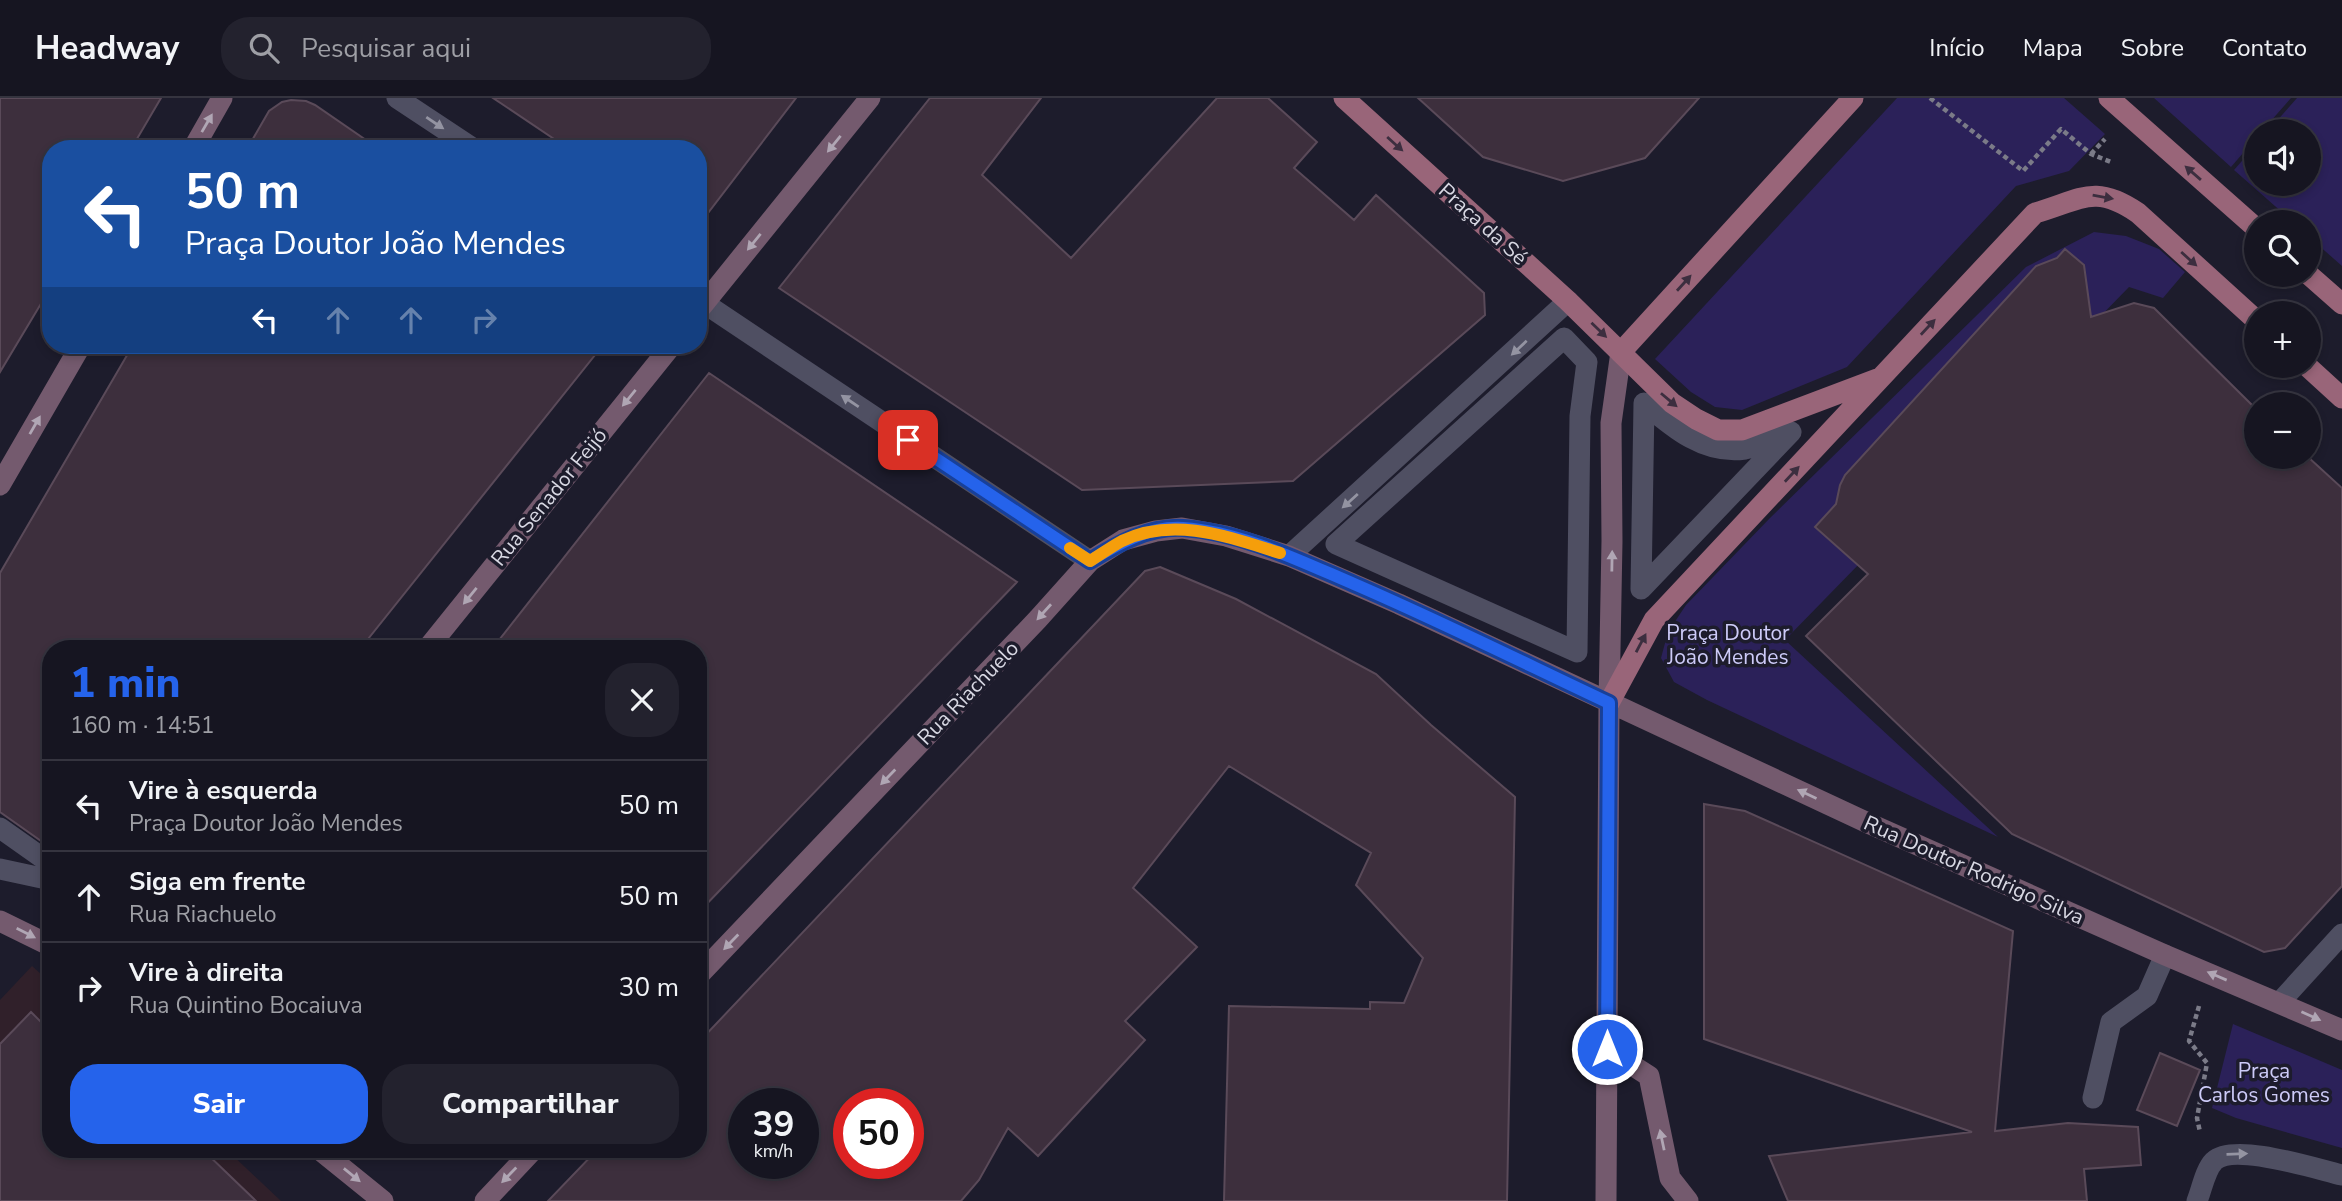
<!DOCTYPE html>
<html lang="pt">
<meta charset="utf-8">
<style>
body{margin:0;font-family:"Nunito Sans",sans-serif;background:#23222e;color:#f1f3f6;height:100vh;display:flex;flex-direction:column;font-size:26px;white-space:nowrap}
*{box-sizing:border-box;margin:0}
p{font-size:23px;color:#9e9fa5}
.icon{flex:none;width:38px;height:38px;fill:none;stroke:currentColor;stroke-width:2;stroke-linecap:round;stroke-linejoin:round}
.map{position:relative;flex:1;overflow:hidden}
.sheet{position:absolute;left:42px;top:542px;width:665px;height:518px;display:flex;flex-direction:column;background:#161521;border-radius:28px;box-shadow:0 4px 10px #0003,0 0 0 2px #35343f}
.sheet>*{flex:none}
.guide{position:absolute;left:42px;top:42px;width:665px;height:214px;border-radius:28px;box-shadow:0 4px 10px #0003,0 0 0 2px #35343f;background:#1a4fa0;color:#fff;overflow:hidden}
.controls{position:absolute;left:2244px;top:21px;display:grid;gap:14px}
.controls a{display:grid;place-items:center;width:77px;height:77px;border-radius:50%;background:#161521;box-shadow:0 4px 10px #0003,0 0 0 2px #35343f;font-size:35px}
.speed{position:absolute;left:728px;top:990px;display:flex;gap:14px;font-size:35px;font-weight:700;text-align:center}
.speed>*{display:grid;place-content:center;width:91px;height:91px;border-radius:50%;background:#161521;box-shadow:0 4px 10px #0003,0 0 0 2px #35343f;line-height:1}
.speed small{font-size:18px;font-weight:400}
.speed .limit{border:10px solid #d22;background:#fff;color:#111}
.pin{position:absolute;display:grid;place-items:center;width:60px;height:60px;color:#fff;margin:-30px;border-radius:14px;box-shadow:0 4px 10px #0006}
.me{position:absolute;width:77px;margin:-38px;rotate:0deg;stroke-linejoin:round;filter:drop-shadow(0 0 5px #0008)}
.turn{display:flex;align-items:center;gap:24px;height:147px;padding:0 28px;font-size:32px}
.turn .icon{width:91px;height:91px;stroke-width:2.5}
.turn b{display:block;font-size:49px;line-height:60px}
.lanes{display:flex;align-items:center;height:66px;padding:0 28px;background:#0003;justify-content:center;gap:35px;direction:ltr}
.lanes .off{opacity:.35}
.round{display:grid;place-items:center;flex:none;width:74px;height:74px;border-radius:28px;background:#23222e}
.headline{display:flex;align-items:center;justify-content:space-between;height:119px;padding:0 28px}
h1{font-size:42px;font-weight:800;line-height:52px;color:#2563eb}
.button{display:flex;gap:14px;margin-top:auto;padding:14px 28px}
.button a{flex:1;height:80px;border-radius:28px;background:#2563eb;color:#fff;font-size:28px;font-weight:800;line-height:80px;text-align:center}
.button a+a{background:#23222e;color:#f1f3f6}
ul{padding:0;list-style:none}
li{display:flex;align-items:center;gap:21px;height:91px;padding:0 28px;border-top:2px solid #35343f}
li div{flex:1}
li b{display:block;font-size:26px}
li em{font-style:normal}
header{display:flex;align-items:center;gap:42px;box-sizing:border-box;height:98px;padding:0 35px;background:#161521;border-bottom:2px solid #35343f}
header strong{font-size:33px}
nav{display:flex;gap:38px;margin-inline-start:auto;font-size:24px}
.search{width:490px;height:63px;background:#23222e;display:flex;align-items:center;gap:18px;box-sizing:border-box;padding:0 24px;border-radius:28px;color:#9e9fa5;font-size:26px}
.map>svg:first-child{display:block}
.education{fill:#30202a}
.green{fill:#2b2159}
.building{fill:#3d2f3d;stroke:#5a4a59;stroke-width:2;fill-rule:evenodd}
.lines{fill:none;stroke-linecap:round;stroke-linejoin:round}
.path{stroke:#7b7b88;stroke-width:4.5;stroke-dasharray:5 3.5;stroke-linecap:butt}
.lane{stroke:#4f4f62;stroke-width:21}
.street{stroke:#4f4f62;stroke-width:21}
.secondary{stroke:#745a6e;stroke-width:21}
.primary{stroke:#996579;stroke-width:21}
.oneway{fill:#b0a6b4}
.oneway2{fill:#9494a2}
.oneway3{fill:#3c2e3f}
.route-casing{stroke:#184099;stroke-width:18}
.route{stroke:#2563eb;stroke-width:12}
.slow{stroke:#f59e0b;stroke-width:12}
.labels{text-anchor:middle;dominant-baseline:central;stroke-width:7;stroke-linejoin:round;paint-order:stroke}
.street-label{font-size:21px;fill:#d8d8e3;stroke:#1d1c2c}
.park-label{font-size:21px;fill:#cdcbf8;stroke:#1d1c2c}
</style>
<header>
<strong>Headway</strong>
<div class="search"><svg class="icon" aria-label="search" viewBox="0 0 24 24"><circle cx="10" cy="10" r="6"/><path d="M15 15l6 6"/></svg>Pesquisar aqui</div>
<nav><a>Início</a><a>Mapa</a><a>Sobre</a><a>Contato</a></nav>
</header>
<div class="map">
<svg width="2342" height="1103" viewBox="0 0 2342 1103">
<rect width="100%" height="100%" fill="#1d1c2c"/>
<path class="education" d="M32 868 51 885V1052H227L281 1103H0V902Z"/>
<path class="green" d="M1897 0H2064L2105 36 2069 73 2016 88 1847 269 1742 312 1715 309 1691 294 1655 261Z
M2154 0H2291L2262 33H2256V40L2231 69Z
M2297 0H2342V168L2308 138V124H2293L2234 72 2256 47V86H2308V33H2268Z
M2094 134 2126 138 2159 151 2185 174 2163 200 2129 189 1785 542 1998 739 1707 602 1674 584 1661 560 1668 534 1686 507 1770 420 2026 169Z
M2233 926 2342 972V1050L2236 1020 2212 1010Z"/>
<path class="building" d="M0 0H161L131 51H51V189L0 274Z
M493 0H796L698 128V51H569Z
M930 0H1041L982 77 1071 160 1217 0H1268L1317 44 1294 70 1354 122 1376 97 1484 195 1485 217 1293 383 1082 392 779 190Z
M1418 0H1699L1645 60 1563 83 1483 59Z
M291 2 306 3 315 7 379 51H247L269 13 282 4Z
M2065 151 2084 167 2091 219 2134 205 2154 210 2256 311V359H2308L2342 390V788L2285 850 2264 854 2012 736 1806 538 1868 476 1815 429 1836 406 1840 387 1845 377 2036 168 2057 160Z
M133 247H603L360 551H51V750L0 714V475Z
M709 275 1017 484 698 815V551H492Z
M1160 469 1236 501 1376 576 1431 627 1515 699 1507 1103H1224L1229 908 1370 911V904L1404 905 1423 860 1356 787 1371 755 1229 668 1133 790 1197 849 1125 923 1145 942 1038 1058 1008 1030 979 1082 961 1103H548L597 1052H698V945L1145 473ZM744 1006H803V1066H744ZM849 1006H908V1066H849Z
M1704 706 1745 713 2013 833 1995 1033 2068 1025 2138 1029 2141 1067 2084 1071 2087 1103H1788L1769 1058 1972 1034 1704 941Z
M31 914 51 934V1052H203L256 1103H0V946Z
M2160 955 2200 972 2177 1028 2137 1012Z"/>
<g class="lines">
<path class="path" d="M1930 0 2023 73 2061 31 2091 56 2111 64
M2091 56 2105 41
M2199 908 2189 943 2207 965 2197 1020 2200 1034"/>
<path class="lane" d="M2093 1000 2111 924 2147 898 2165 857"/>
<path class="street" d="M397 0 474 51
M698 201 1090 463
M1564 240 1587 264 1580 318 1577 554 1336 446Z
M1644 305C1672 329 1704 357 1745 351 1760 348 1776 339 1791 334L1641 491Z
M1289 458 1568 203
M0 730 51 766
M0 771 51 782
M2280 904 2342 836
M2197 1103C2202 1091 2205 1072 2214 1063 2234 1044 2316 1071 2342 1077"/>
<path class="secondary" d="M193 51 222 0
M698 213 870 0
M0 387 81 247
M427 551 672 247
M0 823 51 848
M698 878 1038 521 1090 463 1123 442 1156 433 1182 430 1226 438 1289 458 1399 506 1868 725 2165 857 2342 932
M1607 951 1649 978 1670 1080 1688 1103
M320 1052 383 1103
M485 1103 533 1052
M1606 1103 1609 605 1612 443 1611 325 1621 254"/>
<path class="primary" d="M1344 0 1568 203 1672 305 1696 321 1718 332H1742L1877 281
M2109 0 2256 130
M2308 176 2342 206
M1621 254 1853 0
M2307 268 2342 300
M1609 605 1654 522 2035 115C2081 102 2094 85 2138 115L2256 222"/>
</g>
<defs><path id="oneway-solid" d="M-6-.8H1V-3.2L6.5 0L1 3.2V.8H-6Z" transform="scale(1.75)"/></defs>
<g class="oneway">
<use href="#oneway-solid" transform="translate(207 25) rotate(-60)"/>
<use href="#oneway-solid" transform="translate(834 46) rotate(129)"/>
<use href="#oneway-solid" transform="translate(754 144) rotate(129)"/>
<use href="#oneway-solid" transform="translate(629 300) rotate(129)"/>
<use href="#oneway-solid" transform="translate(35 327) rotate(-60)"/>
<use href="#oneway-solid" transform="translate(1612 463) rotate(-89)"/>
<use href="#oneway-solid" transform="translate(470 498) rotate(129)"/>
<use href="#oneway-solid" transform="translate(1044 514) rotate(132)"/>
<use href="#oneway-solid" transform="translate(888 679) rotate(134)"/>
<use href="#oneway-solid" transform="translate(1807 696) rotate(-155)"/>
<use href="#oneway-solid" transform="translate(26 835) rotate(27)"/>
<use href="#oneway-solid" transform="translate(731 844) rotate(134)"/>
<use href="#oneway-solid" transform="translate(2217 878) rotate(-157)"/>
<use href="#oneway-solid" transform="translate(2311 918) rotate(24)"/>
<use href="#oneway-solid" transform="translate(1662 1042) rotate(-102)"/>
<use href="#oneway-solid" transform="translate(352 1077) rotate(39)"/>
<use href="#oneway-solid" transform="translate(509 1077) rotate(134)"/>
</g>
<g class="oneway2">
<use href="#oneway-solid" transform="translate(435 25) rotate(34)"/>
<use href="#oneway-solid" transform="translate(1519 250) rotate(137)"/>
<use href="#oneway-solid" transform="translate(850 303) rotate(-146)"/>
<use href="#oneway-solid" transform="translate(1350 403) rotate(138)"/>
<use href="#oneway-solid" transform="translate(2237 1056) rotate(-2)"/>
</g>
<g class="oneway3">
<use href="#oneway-solid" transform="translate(1395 46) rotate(42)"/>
<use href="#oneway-solid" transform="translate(2193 75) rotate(-139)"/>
<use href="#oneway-solid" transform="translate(2103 99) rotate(10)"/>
<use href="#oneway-solid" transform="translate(2189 161) rotate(42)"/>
<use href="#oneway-solid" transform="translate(1684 185) rotate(-48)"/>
<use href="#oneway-solid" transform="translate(1928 229) rotate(-47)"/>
<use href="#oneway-solid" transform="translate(1599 232) rotate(44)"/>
<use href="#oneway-solid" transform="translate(1669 302) rotate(40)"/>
<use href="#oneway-solid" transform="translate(1792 376) rotate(-47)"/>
<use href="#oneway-solid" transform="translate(1641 545) rotate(-62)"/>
</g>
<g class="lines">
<defs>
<path id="route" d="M908 342 1090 463C1117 446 1149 428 1183 430 1242 434 1300 463 1354 486 1440 523 1524 565 1609 605L1607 951"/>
</defs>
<use href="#route" class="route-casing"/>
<use href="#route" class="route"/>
<path class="slow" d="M1070 450 1090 463C1100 457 1111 449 1122 443 1174 418 1229 439 1280 455"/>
</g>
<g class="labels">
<g class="street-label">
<text transform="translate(1483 126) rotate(42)">Praça da Sé</text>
<text transform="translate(549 399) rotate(-51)">Rua Senador Feijó</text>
<text transform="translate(968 595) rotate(-46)">Rua Riachuelo</text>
<text transform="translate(1974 772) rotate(24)">Rua Doutor Rodrigo Silva</text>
</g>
<g class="park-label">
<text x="1728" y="535">Praça Doutor<tspan x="1728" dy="24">João Mendes</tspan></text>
<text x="2264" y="973">Praça<tspan x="2264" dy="24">Carlos Gomes</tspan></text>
</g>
</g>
</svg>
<div class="controls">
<a><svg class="icon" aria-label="sound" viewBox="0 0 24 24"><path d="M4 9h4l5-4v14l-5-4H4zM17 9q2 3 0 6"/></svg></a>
<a><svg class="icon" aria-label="search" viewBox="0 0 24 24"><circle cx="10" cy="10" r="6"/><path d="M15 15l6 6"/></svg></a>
<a>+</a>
<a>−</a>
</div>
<div class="speed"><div>39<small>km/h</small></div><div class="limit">50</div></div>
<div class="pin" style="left:908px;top:342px;background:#d93025"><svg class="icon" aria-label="arrive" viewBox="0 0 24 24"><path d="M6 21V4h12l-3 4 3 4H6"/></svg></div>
<svg class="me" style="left:1607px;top:951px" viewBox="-20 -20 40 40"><circle r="17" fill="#2563eb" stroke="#fff" stroke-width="3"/><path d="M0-11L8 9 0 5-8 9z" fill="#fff"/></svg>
<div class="guide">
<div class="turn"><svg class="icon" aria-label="left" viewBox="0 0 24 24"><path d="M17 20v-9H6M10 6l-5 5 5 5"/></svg><div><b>50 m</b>Praça Doutor João Mendes</div></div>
<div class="lanes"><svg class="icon" aria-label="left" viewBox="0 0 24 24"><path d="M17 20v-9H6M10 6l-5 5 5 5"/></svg><svg class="icon off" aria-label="ahead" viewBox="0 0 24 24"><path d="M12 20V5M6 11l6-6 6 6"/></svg><svg class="icon off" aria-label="ahead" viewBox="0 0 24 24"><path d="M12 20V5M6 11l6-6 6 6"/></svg><svg class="icon off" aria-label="right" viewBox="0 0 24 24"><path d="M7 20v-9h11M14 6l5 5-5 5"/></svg></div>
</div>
<section class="sheet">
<div class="headline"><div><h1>1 min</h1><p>160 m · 14:51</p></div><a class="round"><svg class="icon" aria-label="close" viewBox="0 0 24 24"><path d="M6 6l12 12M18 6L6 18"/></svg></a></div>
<ul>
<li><svg class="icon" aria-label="left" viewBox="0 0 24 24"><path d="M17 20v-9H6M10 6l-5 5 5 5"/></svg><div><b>Vire à esquerda</b><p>Praça Doutor João Mendes</p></div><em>50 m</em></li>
<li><svg class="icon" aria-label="ahead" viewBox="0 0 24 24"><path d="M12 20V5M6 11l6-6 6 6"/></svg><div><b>Siga em frente</b><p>Rua Riachuelo</p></div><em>50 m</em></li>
<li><svg class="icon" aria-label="right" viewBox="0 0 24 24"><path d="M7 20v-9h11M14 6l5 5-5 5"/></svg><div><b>Vire à direita</b><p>Rua Quintino Bocaiuva</p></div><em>30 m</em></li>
</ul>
<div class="button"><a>Sair</a><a>Compartilhar</a></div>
</section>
</div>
